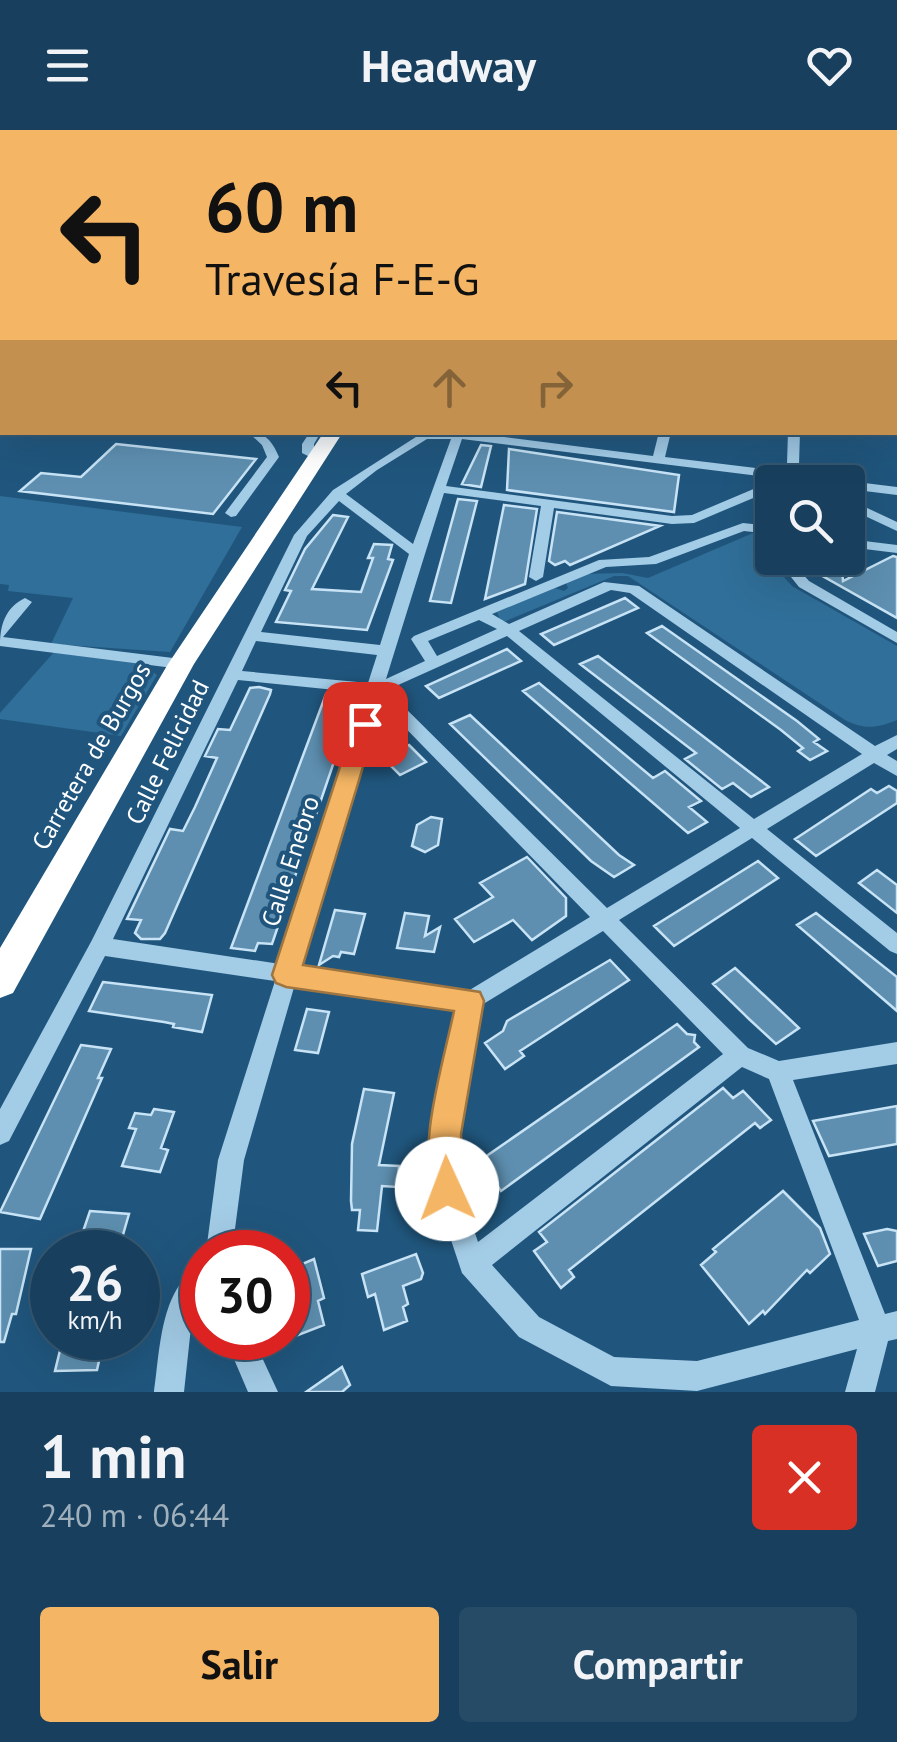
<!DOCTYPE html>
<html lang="es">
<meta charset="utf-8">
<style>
body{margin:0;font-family:"PT Sans",sans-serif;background:#254b67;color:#f1f3f6;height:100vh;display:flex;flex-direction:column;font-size:38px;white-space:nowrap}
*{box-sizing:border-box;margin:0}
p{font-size:32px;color:#9fafbc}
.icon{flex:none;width:55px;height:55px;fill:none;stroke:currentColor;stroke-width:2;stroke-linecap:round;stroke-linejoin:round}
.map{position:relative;height:1262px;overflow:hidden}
.sheet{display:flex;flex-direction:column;background:#18405e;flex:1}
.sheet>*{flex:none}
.hud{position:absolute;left:0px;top:0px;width:898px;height:305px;box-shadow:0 10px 40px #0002,0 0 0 2px #365973;background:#f4b564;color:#111;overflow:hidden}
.controls{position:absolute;left:755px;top:335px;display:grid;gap:20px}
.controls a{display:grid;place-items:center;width:110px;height:110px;border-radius:10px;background:#18405e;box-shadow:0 10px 40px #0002,0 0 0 2px #365973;font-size:50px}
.speed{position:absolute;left:30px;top:1100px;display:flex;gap:20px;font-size:50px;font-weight:700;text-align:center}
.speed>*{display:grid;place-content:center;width:130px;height:130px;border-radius:50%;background:#18405e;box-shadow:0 10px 40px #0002,0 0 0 2px #365973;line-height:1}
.speed small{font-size:25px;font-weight:400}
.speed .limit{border:15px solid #d22;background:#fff;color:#111}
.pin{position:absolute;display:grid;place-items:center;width:85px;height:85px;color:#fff;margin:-42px;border-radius:20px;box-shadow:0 5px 15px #0006}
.me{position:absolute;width:110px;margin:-55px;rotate:358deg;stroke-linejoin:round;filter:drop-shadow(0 0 8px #0008)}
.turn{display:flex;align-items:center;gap:35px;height:210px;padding:0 40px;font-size:45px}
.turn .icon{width:130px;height:130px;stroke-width:2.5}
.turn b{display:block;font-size:70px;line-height:85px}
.lanes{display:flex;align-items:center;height:95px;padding:0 40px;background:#0003;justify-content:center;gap:50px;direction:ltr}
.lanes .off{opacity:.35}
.round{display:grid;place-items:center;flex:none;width:105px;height:105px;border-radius:10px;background:#254b67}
.head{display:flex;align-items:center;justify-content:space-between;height:170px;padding:0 40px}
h1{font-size:60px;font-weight:600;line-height:75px}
.action{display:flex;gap:20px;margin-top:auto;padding:20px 40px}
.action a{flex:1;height:115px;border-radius:10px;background:#f4b564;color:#111;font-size:40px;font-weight:600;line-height:115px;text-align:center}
.action a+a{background:#254b67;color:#f1f3f6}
header{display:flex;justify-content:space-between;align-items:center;height:130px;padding:0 40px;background:#18405e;font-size:45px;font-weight:600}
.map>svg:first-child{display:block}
.green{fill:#306f99}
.building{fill:#5e8fb0;stroke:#c7e3f5;stroke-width:2.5}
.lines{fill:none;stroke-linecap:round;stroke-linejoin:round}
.minor{fill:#a3cce7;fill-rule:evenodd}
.highway{fill:#fff;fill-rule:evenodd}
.route{fill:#f4b564;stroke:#9f7641;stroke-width:2.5}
.labels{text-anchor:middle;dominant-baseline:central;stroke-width:8;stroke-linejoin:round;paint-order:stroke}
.street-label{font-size:25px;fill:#fff;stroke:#20567d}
</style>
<header><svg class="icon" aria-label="menu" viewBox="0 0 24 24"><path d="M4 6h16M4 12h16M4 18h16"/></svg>Headway<svg class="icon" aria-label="heart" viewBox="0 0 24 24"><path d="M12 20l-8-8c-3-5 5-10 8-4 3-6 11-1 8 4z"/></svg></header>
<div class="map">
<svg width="897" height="1262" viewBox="0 0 897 1262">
<rect width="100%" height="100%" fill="#20567d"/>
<path class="green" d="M0 366 242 397 170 522 51 514 73 468 8 461 9 455 0 454Z
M753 403 772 406V428H784V447L792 456 897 516V590C877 598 865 600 845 590L628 446H614L501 493 497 482 555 458 564 461 568 458 566 453 586 444 622 443 648 448Z
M55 521 139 531 157 545 121 606 0 589V583Z"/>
<path class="building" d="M116 314 256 329 213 384 20 361 41 343 81 347Z
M481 315 491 316 481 357 462 354Z
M509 319 679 345 674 382 507 360Z
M458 369 477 371 451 473 430 471Z
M504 375 537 379 525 454 485 469Z
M557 382 660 396 570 435 565 431 555 435 549 431Z
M333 385 348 387 312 459 361 462 373 428H368L374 414 392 415 388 429 393 430 367 500 276 492 291 461 285 460 305 419Z
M893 426 897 427V488L819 444 820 428H841L843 451Z
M625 468 638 478 554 515 541 504Z
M662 496 797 591 819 609 814 612 827 621 810 630 798 621 803 618 781 600 647 503Z
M507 519 521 531 439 568 426 556Z
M598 526 704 607 769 657 751 667 733 653 722 659 685 629 696 623 580 534Z
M539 553 653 648 665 641 701 671 689 677 707 692 688 703 523 561Z
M259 557 271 560 270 564 165 803 160 809H141L135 803 141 790 127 789 170 699 183 701 195 677 217 628 205 626 218 599 230 600 250 558Z
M326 564 346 566 344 572 354 573 272 814 258 813 255 821 231 818Z
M470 585 619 725 634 735 614 747 591 731 450 594Z
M409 615 426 632 400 645 383 628Z
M889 656 897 661V673L816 726 795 709 871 659 877 663Z
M431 687 442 689 438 715 425 722 412 716 417 695Z
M527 727 566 768V786L532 810 513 790 474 812 455 789 493 767 480 753Z
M758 731 778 748 674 816 654 796Z
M877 740 897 755V783L859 753Z
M335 780 365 784 354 824 341 822 339 827 333 826 319 835Z
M405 783 429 786 425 806 440 797 434 822 397 818Z
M816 783 897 847V881L797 795Z
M610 830 629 850 520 921 524 926 505 939 485 913 503 901 507 891Z
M735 838 799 898 776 914 749 889 713 854Z
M103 852 212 865 202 902 173 897 174 894 164 892 89 881Z
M307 879 329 882 318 923 295 920Z
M677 894 687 904 695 905 694 912 699 917 501 1061 496 1054H488L489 1045 481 1033 488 1025Z
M81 915 111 919 98 948H102L40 1089 0 1082Z
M723 958 733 968 743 961 771 990 760 998 755 993 569 1140 574 1147 561 1158 534 1121 547 1112 539 1102Z
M364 959 394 963 379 1035 399 1036 397 1057 382 1056 377 1101 358 1100 360 1080H352L351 1071 352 1014Z
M897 976V1014L829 1026 813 991Z
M154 979 174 982 161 1018 168 1020 160 1042 122 1036 136 999 129 998 135 983 151 985Z
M783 1061 820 1098 830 1124 810 1143 807 1140 765 1184 763 1181 749 1194 701 1135 716 1122 713 1119Z
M90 1081 129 1084 118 1122H76Z
M887 1099 897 1101V1131L878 1136 864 1104Z
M0 1119H31L16 1184H12L4 1212H0Z
M416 1124 423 1143 421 1149 403 1156 408 1174 403 1177 407 1191 384 1200 375 1164 368 1167 362 1144Z
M314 1129 324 1168 318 1171 324 1195 288 1209V1140Z
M63 1208H104L97 1240 55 1241Z
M342 1237 350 1255 342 1262H306Z"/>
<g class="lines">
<path class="minor" d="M895 179H897V185H895Z
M0 247H2V253H0Z
M895 277H897V283H895Z
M248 302C266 302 272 311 279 327L236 386 231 387 225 383 267 327 262 315Z
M310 302H321L314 314V323L308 326 302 323V314Z
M417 302H465L653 326 659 302H671L665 327 764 339 787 334 788 302H800L799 335 814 340 827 352C805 353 798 334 771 345L772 360 694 393 672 394 554 378 543 447 536 451 529 447 541 376 444 363 386 549 425 531 411 509 414 506 599 430 649 427 743 393 772 396V404L744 401 656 434 606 437 492 484 509 494 604 452 639 456 875 616 897 605V619L887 625 897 631V646L874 633 767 699 897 803V824L890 821 752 708 619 790 748 918 779 931 897 912V934L793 950 885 1184 897 1181V1209L888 1211 875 1262H845L857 1219 697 1261 611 1256 519 1207 462 1143 434 1059 433 1004 457 879 295 854 244 1030 232 1122H206L218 1030 275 851 105 826 9 1011 0 1015V979L92 810 294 405 333 360 419 305ZM427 309H451L413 414 346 364 377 340ZM462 309 759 346V352L763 355 692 385 672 386 446 356ZM339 371 409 424 380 515 261 502 307 406ZM611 460 630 463 862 624 754 689 519 501ZM479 490 497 499 437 526 428 511ZM507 506 740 698 607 778 387 560ZM256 511 377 525 368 553 242 541ZM238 550 365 563 280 834 113 809ZM379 571 590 787 468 861 301 837ZM603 801 723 924 478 1112 460 1059 457 1004 480 876ZM742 937 769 949 859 1190 697 1231 614 1227 539 1187 492 1135Z
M848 351 897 357V365L848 359V352H844Z
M848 369 897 392V401L848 378Z
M848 409 897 415V423L848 417Z
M790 428H802L801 442 809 451 897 502V513L799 457 787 442Z
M25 468 32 472 3 507 181 529 189 534 181 539 0 516C0 495 5 478 25 468Z
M202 1136V1173L192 1188 184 1262H154C160 1223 160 1154 202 1136Z
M225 1208H253L278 1262H248Z"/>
<path class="highway" d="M324 302H343L194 534 13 863 0 868V818L168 534Z"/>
</g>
<linearGradient id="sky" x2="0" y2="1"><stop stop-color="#122f45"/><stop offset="0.46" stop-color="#3c688f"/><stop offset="1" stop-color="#3c688f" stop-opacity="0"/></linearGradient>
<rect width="897" height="328" fill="url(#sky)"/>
<path class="route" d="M365 587 376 594 303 835 480 862 484 871 461 1004 464 1059 459 1071 447 1076 435 1071C415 1021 443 934 454 881L286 857 276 853 272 845 354 594Z"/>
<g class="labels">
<g class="street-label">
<text transform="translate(167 622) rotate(-64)">Calle Felicidad</text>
<text transform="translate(91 626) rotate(-60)">Carretera de Burgos</text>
<text transform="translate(290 731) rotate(-72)">Calle Enebro</text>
</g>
</g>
</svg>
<div class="controls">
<a><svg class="icon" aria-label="search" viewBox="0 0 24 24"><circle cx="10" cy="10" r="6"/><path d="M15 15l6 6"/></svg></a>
</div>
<div class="speed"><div>26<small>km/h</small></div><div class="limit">30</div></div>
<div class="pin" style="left:365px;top:594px;background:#d93025"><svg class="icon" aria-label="arrive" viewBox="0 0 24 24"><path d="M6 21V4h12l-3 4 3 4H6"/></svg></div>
<svg class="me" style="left:447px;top:1059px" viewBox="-20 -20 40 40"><circle r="19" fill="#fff"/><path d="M0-13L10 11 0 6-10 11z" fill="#f4b564"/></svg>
<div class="hud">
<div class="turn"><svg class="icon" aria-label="left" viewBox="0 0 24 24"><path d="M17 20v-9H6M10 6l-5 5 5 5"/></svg><div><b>60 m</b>Travesía F-E-G</div></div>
<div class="lanes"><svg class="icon" aria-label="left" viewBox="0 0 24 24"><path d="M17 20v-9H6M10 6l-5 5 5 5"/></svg><svg class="icon off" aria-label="ahead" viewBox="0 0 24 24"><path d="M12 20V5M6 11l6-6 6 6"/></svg><svg class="icon off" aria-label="right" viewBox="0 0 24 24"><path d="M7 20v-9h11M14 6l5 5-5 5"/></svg></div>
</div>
</div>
<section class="sheet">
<div class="head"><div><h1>1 min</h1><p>240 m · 06:44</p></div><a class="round" style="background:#d93025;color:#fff"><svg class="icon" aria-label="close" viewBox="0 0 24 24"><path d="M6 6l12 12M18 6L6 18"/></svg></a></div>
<div class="action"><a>Salir</a><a>Compartir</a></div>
</section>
